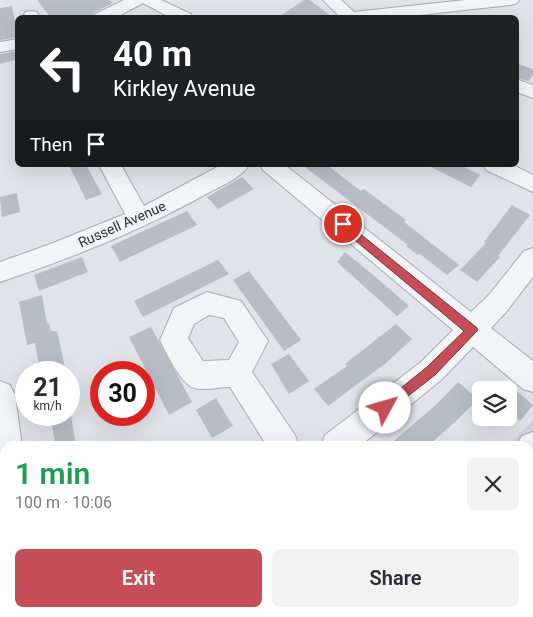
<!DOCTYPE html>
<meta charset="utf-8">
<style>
body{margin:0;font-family:Roboto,sans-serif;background:#f2f2f3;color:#2b2b33;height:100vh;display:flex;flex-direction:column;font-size:19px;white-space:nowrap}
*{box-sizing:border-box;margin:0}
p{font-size:16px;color:#7c7c81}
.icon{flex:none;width:28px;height:28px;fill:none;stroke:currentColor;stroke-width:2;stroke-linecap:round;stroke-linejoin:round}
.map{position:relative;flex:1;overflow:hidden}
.details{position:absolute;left:0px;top:441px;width:534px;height:176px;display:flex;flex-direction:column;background:#fff;border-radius:15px 15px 0 0;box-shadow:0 5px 20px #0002}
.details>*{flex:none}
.banner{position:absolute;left:15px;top:15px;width:504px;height:152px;border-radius:8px;box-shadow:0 5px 20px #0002;background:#202124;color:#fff;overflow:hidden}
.controls{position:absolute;left:472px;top:381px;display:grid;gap:10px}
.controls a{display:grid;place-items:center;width:45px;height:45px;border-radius:8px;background:#fff;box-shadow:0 5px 20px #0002;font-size:25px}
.speed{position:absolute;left:15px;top:361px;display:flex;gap:10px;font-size:25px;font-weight:700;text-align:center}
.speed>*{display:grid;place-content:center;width:65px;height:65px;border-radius:50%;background:#fff;box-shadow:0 5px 20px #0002;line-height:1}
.speed small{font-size:12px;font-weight:400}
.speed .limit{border:8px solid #d22;background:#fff;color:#111}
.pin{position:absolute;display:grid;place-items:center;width:42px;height:42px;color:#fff;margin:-21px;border:2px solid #fff;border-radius:50%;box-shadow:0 1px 5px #0007}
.me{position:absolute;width:55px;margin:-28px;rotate:51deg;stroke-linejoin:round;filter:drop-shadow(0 0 4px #0008)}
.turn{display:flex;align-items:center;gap:18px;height:105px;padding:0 15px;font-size:22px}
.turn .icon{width:65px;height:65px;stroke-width:2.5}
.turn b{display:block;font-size:35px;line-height:42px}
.then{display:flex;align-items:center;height:48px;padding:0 15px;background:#0003;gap:10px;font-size:19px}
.round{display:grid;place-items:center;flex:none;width:52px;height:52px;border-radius:8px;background:#f2f2f3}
.overview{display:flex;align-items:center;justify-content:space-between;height:85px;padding:0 15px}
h1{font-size:30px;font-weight:600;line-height:38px;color:#1e9e55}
.action{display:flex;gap:10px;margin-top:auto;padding:10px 15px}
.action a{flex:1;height:58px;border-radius:8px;background:#c54d57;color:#fff;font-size:20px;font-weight:600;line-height:58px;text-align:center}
.action a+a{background:#f2f2f3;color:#2b2b33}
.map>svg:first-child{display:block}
.built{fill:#cfd2da}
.building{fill:#b8bcc5}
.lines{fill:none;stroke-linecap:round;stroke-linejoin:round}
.minor-casing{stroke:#a6aab2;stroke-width:2}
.minor{fill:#f3f4f7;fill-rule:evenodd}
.route{fill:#c54d57;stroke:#803239}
.labels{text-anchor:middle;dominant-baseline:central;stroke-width:5;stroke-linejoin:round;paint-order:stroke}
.street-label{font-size:14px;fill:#2a303f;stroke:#f0f2f6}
</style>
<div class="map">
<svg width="533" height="617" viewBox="0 0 533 617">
<rect width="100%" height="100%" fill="#e0e3e8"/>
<path class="built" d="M533 420V617H315L321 612H529V446H508Z"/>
<path class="building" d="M37 0H109L113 3 94 12 91 18H51Z
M304 0H310L333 18H277Z
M12 6 18 37 0 40V8Z
M18 51V59L0 64V54Z
M516 63 533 69V75L528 81 516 77Z
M69 165H86L102 194 86 200Z
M302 165H327L361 191 364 189 406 220 404 222 459 265 447 275 420 254 418 255 406 246 408 245Z
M427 165H460L480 175 471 187Z
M242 177 254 189 218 209 207 197Z
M17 193 20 212 2 217 0 197Z
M512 205 530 215 498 256 500 257 477 282 460 270 486 243 484 242Z
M187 211 197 225 120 262 111 246Z
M345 252 378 279 409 306 397 316 337 262Z
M82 257 88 272 39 291 34 275Z
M218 260 229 274 143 317 134 301Z
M249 271 301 340 284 351 233 280Z
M42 295 47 324 49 323 51 331H57L66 372H40L35 343 27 345 19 302Z
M396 324 412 339 386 363 328 406 314 389 347 366 345 364Z
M151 327 192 402 169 415 129 337Z
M289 354 309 381 289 394 271 364Z
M458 382 478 399 456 421 428 446H388L437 404Z
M509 384 533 405 520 421 509 411Z
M216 398 233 426 212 438 196 410Z
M50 415H71L76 446H56Z"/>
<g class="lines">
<defs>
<path id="minor" d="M124 0H161L191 14 193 18H171L143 3 115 18H93L95 14Z
M323 0H341L354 12 465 0H519L517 3 511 5 393 18H341Z
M31 11 37 12 40 18H23L25 12Z
M18 39V49L0 52V42Z
M516 79 533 85V98L516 92Z
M99 165H121L144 206 221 165H249C241 178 221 186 208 193 142 230 72 258 0 282V262L53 243 125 214Z
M260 165H285L471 312 488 296 524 251 533 248V277L506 312 491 328 533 361V392L523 389 473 347 441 380 360 446H321L325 435 421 362 453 330 263 170Z
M483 165H513L533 175V192L486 170Z
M207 292 241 301 268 341 252 372 295 435 299 446H267L230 387C219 387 204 391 194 388 181 384 166 353 160 340L174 308ZM209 315 224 318 239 342 229 360 203 361 188 338 194 324Z
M0 381 10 385 15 395 22 446H5V461L0 459Z
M533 432V466L529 468V446H516L522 436Z
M26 612H69L67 617H24Z
M340 612H379L377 617H338Z"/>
</defs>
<use href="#minor" class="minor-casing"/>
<use href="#minor" class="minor"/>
</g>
<path class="route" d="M343 220 476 327 478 330 435 375 385 414 381 412 379 408 381 404 427 367 464 331 339 227 338 224Z"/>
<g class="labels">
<g class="street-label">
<text transform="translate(122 224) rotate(-24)">Russell Avenue</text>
</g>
</g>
</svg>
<div class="controls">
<a><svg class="icon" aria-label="layers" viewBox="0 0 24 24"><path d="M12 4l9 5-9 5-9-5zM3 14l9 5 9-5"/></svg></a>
</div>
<div class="speed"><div>21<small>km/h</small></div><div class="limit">30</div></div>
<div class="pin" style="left:343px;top:224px;background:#d93025"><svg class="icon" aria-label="arrive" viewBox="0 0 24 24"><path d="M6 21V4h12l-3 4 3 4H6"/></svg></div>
<svg class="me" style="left:385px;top:408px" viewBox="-20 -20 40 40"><circle r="19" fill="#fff"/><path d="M0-13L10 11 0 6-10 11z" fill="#c54d57"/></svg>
<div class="banner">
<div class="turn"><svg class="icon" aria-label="left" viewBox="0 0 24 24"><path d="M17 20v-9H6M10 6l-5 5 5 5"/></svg><div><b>40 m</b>Kirkley Avenue</div></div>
<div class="then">Then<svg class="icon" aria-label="arrive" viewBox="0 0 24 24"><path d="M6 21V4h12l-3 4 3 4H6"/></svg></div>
</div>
<section class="details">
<div class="overview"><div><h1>1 min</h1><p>100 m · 10:06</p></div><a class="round"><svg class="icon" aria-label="close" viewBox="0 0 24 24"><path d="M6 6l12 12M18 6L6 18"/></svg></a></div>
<div class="action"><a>Exit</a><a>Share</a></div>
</section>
</div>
